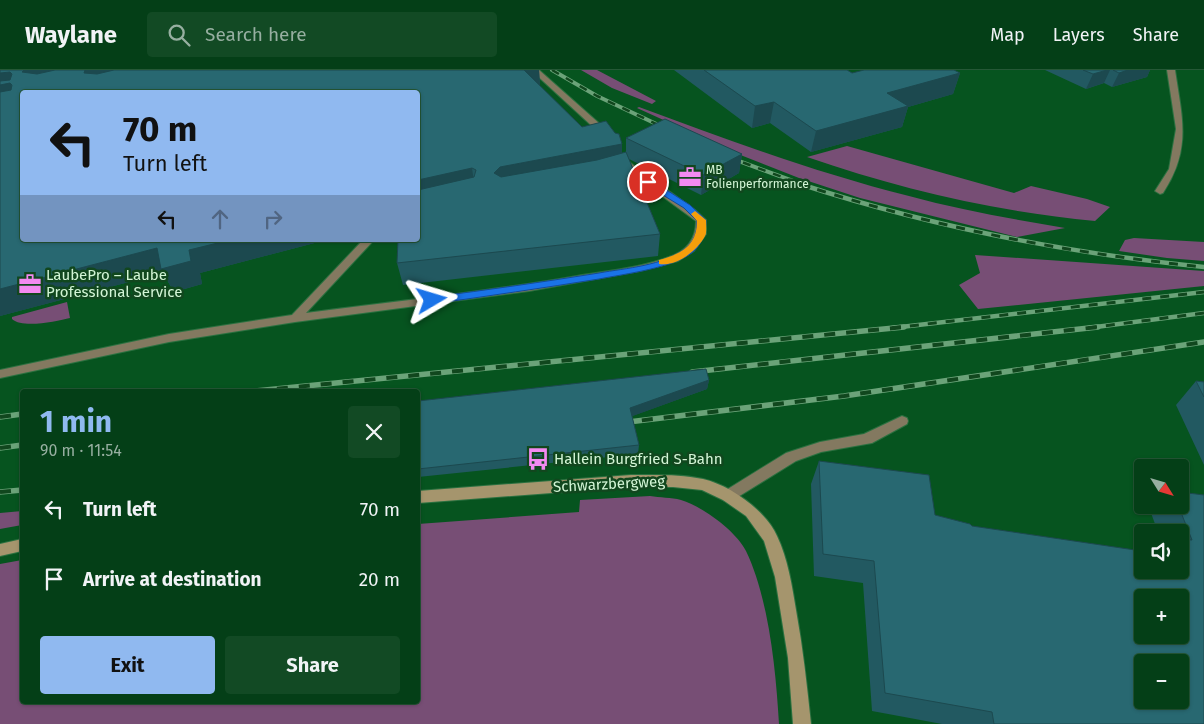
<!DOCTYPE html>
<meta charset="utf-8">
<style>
body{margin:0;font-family:"Fira Sans",sans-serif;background:#124a24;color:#f1f3f6;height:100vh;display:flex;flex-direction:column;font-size:19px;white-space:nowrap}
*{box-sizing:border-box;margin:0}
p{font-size:16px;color:#97afa1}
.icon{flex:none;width:28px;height:28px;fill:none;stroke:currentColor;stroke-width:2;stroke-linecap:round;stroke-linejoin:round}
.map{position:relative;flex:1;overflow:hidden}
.sheet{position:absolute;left:20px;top:319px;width:400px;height:315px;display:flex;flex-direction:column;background:#043f17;border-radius:5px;box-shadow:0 1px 4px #0004,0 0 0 1px #255836}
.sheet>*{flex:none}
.banner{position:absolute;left:20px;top:20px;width:400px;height:152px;border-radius:5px;box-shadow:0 1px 4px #0004,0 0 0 1px #255836;background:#90b9f0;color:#111;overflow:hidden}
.needle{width:32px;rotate:127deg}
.fabs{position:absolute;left:1134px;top:389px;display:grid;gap:10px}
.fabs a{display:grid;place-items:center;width:55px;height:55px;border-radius:5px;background:#043f17;box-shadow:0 1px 4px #0004,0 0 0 1px #255836;font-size:25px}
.pin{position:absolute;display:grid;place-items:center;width:42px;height:42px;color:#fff;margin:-21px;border:2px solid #fff;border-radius:50%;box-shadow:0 1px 5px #0007}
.me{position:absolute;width:55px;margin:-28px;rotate:83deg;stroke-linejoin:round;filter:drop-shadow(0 0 4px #0008)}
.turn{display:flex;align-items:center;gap:18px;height:105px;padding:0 20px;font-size:22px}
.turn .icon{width:65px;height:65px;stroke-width:2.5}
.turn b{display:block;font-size:35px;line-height:42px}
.lanes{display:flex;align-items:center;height:48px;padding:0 20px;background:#0003;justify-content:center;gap:25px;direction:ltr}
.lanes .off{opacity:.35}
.round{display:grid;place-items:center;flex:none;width:52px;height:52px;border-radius:5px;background:#124a24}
.summary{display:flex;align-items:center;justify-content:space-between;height:85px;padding:0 20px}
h1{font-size:30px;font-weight:700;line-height:38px;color:#90b9f0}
.button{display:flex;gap:10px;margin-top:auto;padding:10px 20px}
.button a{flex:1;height:58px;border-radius:5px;background:#90b9f0;color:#111;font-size:20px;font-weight:700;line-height:58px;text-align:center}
.button a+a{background:#124a24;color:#f1f3f6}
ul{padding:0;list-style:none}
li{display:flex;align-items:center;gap:15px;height:70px;padding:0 20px}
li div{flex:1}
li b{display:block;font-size:19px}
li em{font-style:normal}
header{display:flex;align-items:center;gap:30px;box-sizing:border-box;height:70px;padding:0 25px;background:#043f17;border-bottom:1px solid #255836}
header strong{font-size:24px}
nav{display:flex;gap:28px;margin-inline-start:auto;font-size:18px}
.search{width:350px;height:45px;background:#124a24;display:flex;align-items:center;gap:12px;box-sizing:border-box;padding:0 18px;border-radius:5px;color:#97afa1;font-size:19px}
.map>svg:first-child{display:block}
.green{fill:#774e75}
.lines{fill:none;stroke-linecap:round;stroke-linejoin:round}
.lane-casing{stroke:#2b7140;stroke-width:2}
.street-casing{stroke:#2b7140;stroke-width:2}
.secondary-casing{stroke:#2b7140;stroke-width:2}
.lane{fill:#837960;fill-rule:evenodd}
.street{fill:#837960;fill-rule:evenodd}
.secondary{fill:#a5956d;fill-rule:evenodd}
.rail-far2-casing{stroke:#6ba379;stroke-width:4}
.rail-far1-casing{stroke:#6ba379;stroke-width:4.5}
.rail-casing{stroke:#6ba379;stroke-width:5.5}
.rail-far2{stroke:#11471e;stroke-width:2.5;stroke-dasharray:8;stroke-linecap:butt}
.rail-far1{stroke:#11471e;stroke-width:3;stroke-dasharray:9;stroke-linecap:butt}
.rail{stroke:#11471e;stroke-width:4;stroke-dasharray:11;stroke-linecap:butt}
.wall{fill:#225961}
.shaded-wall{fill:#1c494f}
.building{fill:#286871;stroke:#1c494f;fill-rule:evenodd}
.route{fill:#1a73e8;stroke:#114b97}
.slow{fill:#f59e0b}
.labels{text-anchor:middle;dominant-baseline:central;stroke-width:5;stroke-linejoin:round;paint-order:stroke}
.far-poi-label{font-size:12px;fill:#d3f5d6;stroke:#11471e;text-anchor:start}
.poi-label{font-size:15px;fill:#d3f5d6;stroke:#11471e;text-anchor:start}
.street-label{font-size:15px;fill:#d3f5d6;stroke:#11471e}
</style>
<header>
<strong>Waylane</strong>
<div class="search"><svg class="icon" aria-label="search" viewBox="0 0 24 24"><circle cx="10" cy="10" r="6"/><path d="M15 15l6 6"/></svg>Search here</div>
<nav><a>Map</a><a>Layers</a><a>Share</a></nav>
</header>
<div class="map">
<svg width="1204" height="654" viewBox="0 0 1204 654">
<rect width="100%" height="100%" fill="#06541f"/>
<path class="green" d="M581 0H597L656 31 652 34 612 18Z
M639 37C728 70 817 103 909 126 960 140 1013 149 1065 158L1017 167 860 128 799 108 743 86 637 38Z
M847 76 1014 123 1031 116 1087 129 1110 137 1095 151C998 142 899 119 807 87Z
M1134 168 1204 172V191L1167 188 1119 181 1125 170Z
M975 185 1204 201V216L978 239 959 215 980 203Z
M67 232 70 248C57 251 23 259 12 249V247Z
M650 426C660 428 671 427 681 430 703 437 735 460 746 481 769 529 776 601 779 654H0V494L22 490V631H418V454L579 442 580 430Z
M22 441V455L0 459V443Z"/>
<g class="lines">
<defs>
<path id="lane" d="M531 0H539L610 63V67H604Z
M1167 0H1175C1182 48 1192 79 1163 123L1160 124 1155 121 1169 99 1176 59Z
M625 89 695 140 706 150V164L694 181 678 191 640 201 529 221 295 252 169 272 0 308V300L169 264 292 245 363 170H374L306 243C396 231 487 222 577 206 607 201 640 198 669 187 687 181 696 169 696 151L640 110 621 92Z"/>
<path id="street" d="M902 346 907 348 908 351 907 354 872 373 821 382 796 391 733 430 728 432 723 430 721 426 723 422 786 383 820 372 864 364Z"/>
<path id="secondary" d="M631 405C655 405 680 404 703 409 730 415 766 441 777 466 788 489 792 516 796 540 803 578 807 616 811 654H793L788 588 775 507 764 471 746 446 723 430 702 420 673 417H631L418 433V421Z
M22 469V481L0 486V474Z"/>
</defs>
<use href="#lane" class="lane-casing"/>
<use href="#street" class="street-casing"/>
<use href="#secondary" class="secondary-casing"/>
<use href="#lane" class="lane"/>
<use href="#street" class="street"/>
<use href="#secondary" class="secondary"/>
<defs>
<path id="rail-far2" d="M552 0 597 26 667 59
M728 87 804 115"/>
<path id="rail-far1" d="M800 114C932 157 1066 183 1204 197
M892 258 1204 222
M1088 258 1204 243"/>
<path id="rail" d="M692 302 1098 257
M255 321 904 257
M0 347 22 344
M620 353 844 326 1204 272
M0 378 22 375
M0 422 22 420"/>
</defs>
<use href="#rail-far2" class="rail-far2-casing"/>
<use href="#rail-far1" class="rail-far1-casing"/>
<use href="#rail" class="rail-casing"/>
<use href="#rail-far2" class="rail-far2"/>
<use href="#rail-far1" class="rail-far1"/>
<use href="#rail" class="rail"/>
</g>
<path class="wall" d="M0 0H539L540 16 582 57 622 74V83L626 82V68L742 84 739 103 701 125 629 89 660 164 658 186 403 215 397 193 418 22 22 170H326L200 203 202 214 174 222 163 203 0 246Z
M674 0H847L852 3H960L953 24 908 37 902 57 811 82 770 53 752 58Z
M1045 0H1150L1147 7 1112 17 1104 13 1086 19Z
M709 310 707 319 632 346 639 375 638 384 418 407V331Z
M1196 311 1204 312V395L1176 335Z
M819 391 935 445 972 456 1180 500V462H1158L1151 443 1159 435H1180L1204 425V654H942L872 641 863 513 814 506 811 414Z"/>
<path class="shaded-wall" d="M24 0H180L95 20 22 2Z
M523 0H539L540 16Z
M1107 0H1110L1104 13 1086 19 1093 4Z
M1128 0H1150L1147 7 1112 17 1119 3Z
M10 2 22 22 10 13 22 33 0 38V3Z
M960 3 953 24 908 37 902 57 811 82 816 61 887 23Z
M774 32 770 53 752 58 755 36Z
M622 74V96L503 119 494 103 500 97Z
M742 84 739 103 701 125 703 105Z
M472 98 475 120 418 134V110Z
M230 170H326L200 203 202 214 174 222 163 203 0 246V219L157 178Z
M709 310 707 319 630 347V338Z"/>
<path class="building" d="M0 0H24L22 2 37 4 55 0H85L84 3 97 4 114 0H524L582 57 606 51 615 63 619 64 622 74 500 97 494 103 501 107 597 90 626 82 660 164 397 193 398 170H418V120L474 107 476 100 472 98 418 110V22H22V170H230L189 180 191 191 161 199 157 178 0 219V22L11 20 12 15 10 13 0 15V11L10 10 12 4 10 2 0 3Z
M704 0H847L852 3 864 0H954L960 3 887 23 908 36 816 61 774 32 755 36Z
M1083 0H1107L1093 4Z
M1113 0H1128L1119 3Z
M665 49 742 84 703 105 626 68Z
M706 299 709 310 630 338 639 375 418 399V331Z
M1196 311 1204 312V327Z
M819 391 929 405 935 445 970 454 972 456 1142 481V500H1180V469L1192 470 1178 435H1180V422L1204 425V654H994L992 642 885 623 874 491 823 484ZM1142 528H1180V565H1142ZM1142 592H1180V630H1142Z"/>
<path class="route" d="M645 110H651L690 135 706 150C706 162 703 172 694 181 675 198 624 204 599 209 543 218 488 226 432 234L427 230 432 227C487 220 543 212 599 203 626 198 663 196 686 178 695 170 697 162 697 151L684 138 645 114Z"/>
<path class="slow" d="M695 141 706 150C706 155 707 162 705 166 697 181 676 197 659 194V190C681 184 697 176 697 151L691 144Z"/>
<defs>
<symbol id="office-bare" viewBox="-9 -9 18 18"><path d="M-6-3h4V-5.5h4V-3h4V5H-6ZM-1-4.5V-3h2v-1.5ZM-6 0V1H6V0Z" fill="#f38af1" stroke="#11471e" stroke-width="2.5" paint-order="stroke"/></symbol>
<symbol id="bus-bare" viewBox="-9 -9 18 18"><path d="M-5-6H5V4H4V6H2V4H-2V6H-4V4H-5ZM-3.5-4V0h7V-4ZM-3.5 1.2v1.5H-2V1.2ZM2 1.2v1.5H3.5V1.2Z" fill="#f38af1" stroke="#11471e" stroke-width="2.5" paint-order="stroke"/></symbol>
</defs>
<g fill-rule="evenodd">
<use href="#office-bare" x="674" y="91" width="32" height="32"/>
<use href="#office-bare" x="14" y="198" width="32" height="32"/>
<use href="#bus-bare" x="522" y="373" width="32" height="32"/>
</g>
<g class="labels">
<g class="far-poi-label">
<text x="706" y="100">MB<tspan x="706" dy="14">Folienperformance</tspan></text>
</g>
<g class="poi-label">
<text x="46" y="205">LaubePro – Laube<tspan x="46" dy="17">Professional Service</tspan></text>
<text x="554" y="389">Hallein Burgfried S-Bahn</text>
</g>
<g class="street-label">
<text transform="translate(609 414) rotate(-3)">Schwarzbergweg</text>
</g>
</g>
</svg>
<div class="fabs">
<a><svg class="needle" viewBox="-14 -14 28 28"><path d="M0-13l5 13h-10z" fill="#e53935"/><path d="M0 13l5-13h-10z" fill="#97afa1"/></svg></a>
<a><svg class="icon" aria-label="sound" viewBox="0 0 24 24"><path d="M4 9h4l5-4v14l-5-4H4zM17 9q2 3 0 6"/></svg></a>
<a>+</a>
<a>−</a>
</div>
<div class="pin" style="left:648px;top:112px;background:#d93025"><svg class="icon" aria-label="arrive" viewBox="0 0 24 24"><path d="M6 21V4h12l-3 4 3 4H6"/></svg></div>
<svg class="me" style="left:432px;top:230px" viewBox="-20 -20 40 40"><path d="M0-17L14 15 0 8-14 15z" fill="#1a73e8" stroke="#fff" stroke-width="4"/></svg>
<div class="banner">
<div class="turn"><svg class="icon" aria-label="left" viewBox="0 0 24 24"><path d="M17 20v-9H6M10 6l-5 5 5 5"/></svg><div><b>70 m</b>Turn left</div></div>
<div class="lanes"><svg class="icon" aria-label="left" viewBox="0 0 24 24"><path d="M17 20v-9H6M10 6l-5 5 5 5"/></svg><svg class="icon off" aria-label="ahead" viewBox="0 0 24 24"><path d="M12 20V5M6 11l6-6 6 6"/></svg><svg class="icon off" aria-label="right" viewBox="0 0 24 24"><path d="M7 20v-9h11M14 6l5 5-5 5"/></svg></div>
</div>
<section class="sheet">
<div class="summary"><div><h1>1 min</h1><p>90 m · 11:54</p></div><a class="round"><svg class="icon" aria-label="close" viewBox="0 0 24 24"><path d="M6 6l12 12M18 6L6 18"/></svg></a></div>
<ul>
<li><svg class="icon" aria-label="left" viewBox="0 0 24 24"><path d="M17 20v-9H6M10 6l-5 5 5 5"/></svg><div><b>Turn left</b></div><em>70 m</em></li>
<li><svg class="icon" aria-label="arrive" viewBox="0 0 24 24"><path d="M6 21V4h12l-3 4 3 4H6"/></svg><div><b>Arrive at destination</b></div><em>20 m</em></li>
</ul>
<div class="button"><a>Exit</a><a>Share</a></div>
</section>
</div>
